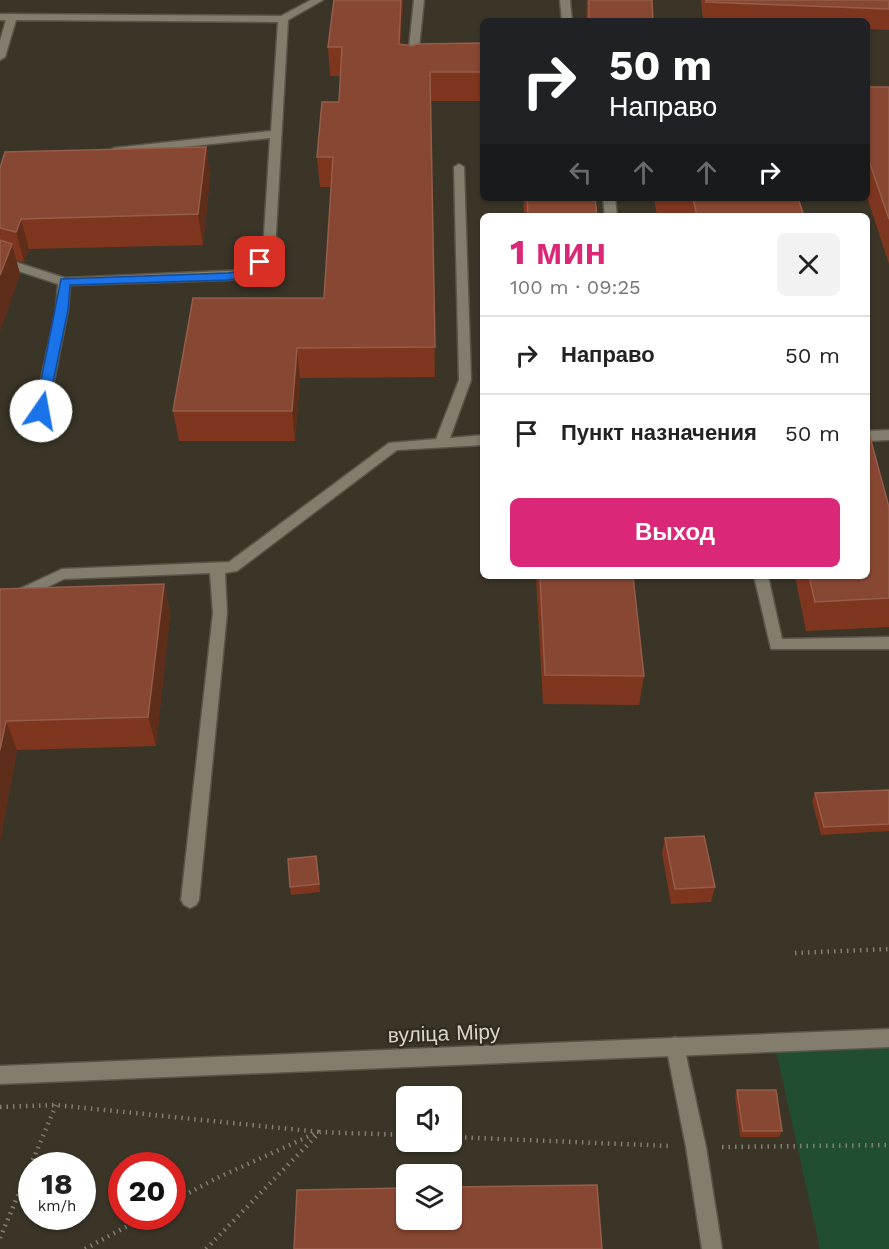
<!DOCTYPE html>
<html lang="ru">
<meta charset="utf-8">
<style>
body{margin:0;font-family:"Work Sans",sans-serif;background:#f2f2f2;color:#222;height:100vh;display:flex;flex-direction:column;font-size:22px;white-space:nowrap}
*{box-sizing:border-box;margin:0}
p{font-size:20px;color:#767676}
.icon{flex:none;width:33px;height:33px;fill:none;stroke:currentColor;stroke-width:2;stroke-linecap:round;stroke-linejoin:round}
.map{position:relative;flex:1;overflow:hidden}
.details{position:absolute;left:480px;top:213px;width:390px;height:366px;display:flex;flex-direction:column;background:#fff;border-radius:9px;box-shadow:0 2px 4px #0004}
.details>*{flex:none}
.banner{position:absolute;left:480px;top:18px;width:390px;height:183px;border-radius:9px;box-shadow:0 2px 4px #0004;background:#202124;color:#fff;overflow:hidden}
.controls{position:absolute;left:396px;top:1086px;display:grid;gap:12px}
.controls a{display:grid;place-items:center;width:66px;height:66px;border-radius:9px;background:#fff;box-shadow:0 2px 4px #0004;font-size:30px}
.speed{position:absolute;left:18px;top:1152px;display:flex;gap:12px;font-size:30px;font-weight:700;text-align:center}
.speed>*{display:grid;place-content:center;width:78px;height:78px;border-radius:50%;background:#fff;box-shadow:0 2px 4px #0004;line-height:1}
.speed small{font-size:15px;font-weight:400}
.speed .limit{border:9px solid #d22;background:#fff;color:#111}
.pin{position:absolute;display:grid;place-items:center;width:51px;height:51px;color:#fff;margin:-26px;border-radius:12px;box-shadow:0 3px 9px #0006}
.me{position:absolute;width:66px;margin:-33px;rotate:12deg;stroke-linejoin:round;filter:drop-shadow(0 0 4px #0008)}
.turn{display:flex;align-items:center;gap:21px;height:126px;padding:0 30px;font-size:27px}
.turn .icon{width:78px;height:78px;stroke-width:2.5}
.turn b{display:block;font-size:42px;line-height:51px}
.lanes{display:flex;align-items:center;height:57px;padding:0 30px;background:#0003;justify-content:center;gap:30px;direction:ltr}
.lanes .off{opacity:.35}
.round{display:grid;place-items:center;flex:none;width:63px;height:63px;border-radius:9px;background:#f2f2f2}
.head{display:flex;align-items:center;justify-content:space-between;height:102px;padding:0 30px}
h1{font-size:36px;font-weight:700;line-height:45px;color:#db2777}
.primary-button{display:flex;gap:12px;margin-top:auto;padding:12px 30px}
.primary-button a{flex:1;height:69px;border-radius:9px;background:#db2777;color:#fff;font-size:24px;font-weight:700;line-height:69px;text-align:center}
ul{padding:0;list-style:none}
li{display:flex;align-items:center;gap:18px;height:78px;padding:0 30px;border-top:2px solid #e0e0e0}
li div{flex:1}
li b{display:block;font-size:22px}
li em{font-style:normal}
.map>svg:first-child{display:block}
.green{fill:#214e30}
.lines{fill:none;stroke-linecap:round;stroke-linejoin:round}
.lane-casing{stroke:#585448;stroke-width:3}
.secondary-casing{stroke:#585448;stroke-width:3}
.path{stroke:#827e72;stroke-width:4.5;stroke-dasharray:1.5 5;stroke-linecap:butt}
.lane{fill:#837d6d;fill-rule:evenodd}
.secondary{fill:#837d6d;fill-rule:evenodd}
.wall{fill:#7f361f}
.shaded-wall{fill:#5f2e1a}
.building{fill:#884732;stroke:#955d4a;stroke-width:1.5}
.route{fill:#1a73e8;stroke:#114b97;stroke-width:1.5}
.labels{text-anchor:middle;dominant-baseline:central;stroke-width:4.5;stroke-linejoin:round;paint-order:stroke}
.near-street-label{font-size:21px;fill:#d8d5cc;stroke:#302b1d}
</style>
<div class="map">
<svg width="889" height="1249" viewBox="0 0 889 1249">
<rect width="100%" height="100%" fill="#3a3527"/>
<path class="green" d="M889 1036V1249H820L774 1042Z"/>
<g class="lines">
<defs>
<path id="lane" d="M311 0H323L288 20 275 251 255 276 228 280 70 285 68 310 48 411 46 414H36L34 411 56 310 58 284 0 265V257L65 278 247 270 263 251 270 138 114 154 109 151 114 148 271 131 278 22 16 20 5 57 0 60V41L6 20H0V14L281 16Z
M414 0H424L417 66 412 69 407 66Z
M560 0H570L572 21H562Z
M459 164 464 167 471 380 450 438 483 435V445L397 450 237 571 225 573 227 613 199 900 196 905 190 908 184 905 181 900 213 613 210 573 64 579 0 610V598L62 569 229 562 389 443 436 439 459 380 454 167Z
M603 198H615L617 216H605Z
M889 430V440L867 441V431Z
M754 576H768L782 639 889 637V649H771Z
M675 1037 682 1040 684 1046 706 1147 722 1249H702L686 1147 666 1046 668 1040Z"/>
<path id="secondary" d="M889 1029V1047L0 1084V1066Z"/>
</defs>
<use href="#lane" class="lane-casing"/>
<use href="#secondary" class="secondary-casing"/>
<path class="path" d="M795 953 889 949
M0 1107 56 1105 320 1132
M452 1137 670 1146
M722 1147 889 1145
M172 1202 215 1179 316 1133
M0 1238 56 1105
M85 1249 146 1216
M206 1249 320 1132 406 1135"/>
<use href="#lane" class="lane"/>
<use href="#secondary" class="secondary"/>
</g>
<path class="wall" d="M403 0 401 44 413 46 483 43V101H430L435 377 300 378 295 441H179L173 411 324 298 331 187H320L317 157 339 102 340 76H330L328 47Z
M587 0H652L653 21H586Z
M701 0H889V30L867 29V21H703Z
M867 87H889V264L867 197Z
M206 147 210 177 203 245 29 249 24 262 16 260 20 274 0 331V168Z
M523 198H595L597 216H524Z
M654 198H798L804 216H657Z
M889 507V627L806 631 795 576H867Z
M536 576H633L644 676 639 705 543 704Z
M164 584 170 614 156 746 17 750 0 841V589Z
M889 790V831L821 835 812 801 815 793Z
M665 838 715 887 711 902 671 904 662 853Z
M316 856 320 892 291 895 290 887Z
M737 1090 782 1131 779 1137H740L735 1096Z"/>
<path class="shaded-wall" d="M401 0H403L400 72 399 44Z
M206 147 210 177 203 245 198 214Z
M21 219 29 249 24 262 16 232Z
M12 244 20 274 0 331V275Z
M297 348 300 378 295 441 292 411Z
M164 584 170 614 156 746 148 717Z
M6 721 17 750 0 841V750Z"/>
<path class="building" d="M334 0H401L399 44 413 46 417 44 483 43V72H430L435 347 297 348 292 411H173L193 298H324L333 157H317L322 102H339L342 47H328Z
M589 0H652L653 21H589Z
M706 0H889V9L706 2Z
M867 87H889V219L867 155Z
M206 147 198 214 21 219 16 232 0 228V168L5 152Z
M527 198H595L597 216H528Z
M693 198H798L804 216H697Z
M0 240 12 244 0 275Z
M867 426 889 507V598L815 602 809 576H867Z
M540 576H633L644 676 545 675Z
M164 584 148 717 6 721 0 750V589Z
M889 790V824L824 827 815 793Z
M704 836 715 887 675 889 665 838Z
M316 856 319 884 290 887 288 859Z
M737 1090H776L782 1131H743Z
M597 1185 602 1249H294L297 1190 406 1188V1220H452V1187Z"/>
<path class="route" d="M256 260 266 262 255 275 228 280 70 285 68 310 47 411 45 414H37L35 411 61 279 228 273 248 270Z"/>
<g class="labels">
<g class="near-street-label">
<text transform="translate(444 1033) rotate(-2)">вуліца Міру</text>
</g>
</g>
</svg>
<div class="controls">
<a><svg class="icon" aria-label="sound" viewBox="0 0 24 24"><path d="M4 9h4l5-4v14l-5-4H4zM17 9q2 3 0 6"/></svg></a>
<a><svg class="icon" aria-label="layers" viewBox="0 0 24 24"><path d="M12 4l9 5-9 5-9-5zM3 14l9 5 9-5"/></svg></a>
</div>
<div class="speed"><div>18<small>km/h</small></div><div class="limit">20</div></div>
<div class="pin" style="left:260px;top:262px;background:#d93025"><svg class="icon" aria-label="arrive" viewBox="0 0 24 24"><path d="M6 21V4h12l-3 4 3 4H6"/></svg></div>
<svg class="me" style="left:41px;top:411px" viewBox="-20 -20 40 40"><circle r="19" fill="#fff"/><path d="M0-13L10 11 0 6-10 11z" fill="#1a73e8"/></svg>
<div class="banner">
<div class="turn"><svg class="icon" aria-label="right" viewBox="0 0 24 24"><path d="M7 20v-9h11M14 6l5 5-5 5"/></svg><div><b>50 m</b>Направо</div></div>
<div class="lanes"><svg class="icon off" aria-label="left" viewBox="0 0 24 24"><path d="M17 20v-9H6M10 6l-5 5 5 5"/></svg><svg class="icon off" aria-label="ahead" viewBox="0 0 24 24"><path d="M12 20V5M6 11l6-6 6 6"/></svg><svg class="icon off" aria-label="ahead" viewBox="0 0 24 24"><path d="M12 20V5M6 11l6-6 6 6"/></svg><svg class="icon" aria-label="right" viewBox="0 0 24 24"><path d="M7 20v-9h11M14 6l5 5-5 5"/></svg></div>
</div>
<section class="details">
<div class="head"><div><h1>1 мин</h1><p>100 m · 09:25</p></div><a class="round"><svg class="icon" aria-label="close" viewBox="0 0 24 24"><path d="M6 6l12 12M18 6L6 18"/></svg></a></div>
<ul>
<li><svg class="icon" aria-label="right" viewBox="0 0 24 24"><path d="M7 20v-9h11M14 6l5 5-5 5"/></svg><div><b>Направо</b></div><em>50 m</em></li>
<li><svg class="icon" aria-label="arrive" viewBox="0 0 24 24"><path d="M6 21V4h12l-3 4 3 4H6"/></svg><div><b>Пункт назначения</b></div><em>50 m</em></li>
</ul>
<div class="primary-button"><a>Выход</a></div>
</section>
</div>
